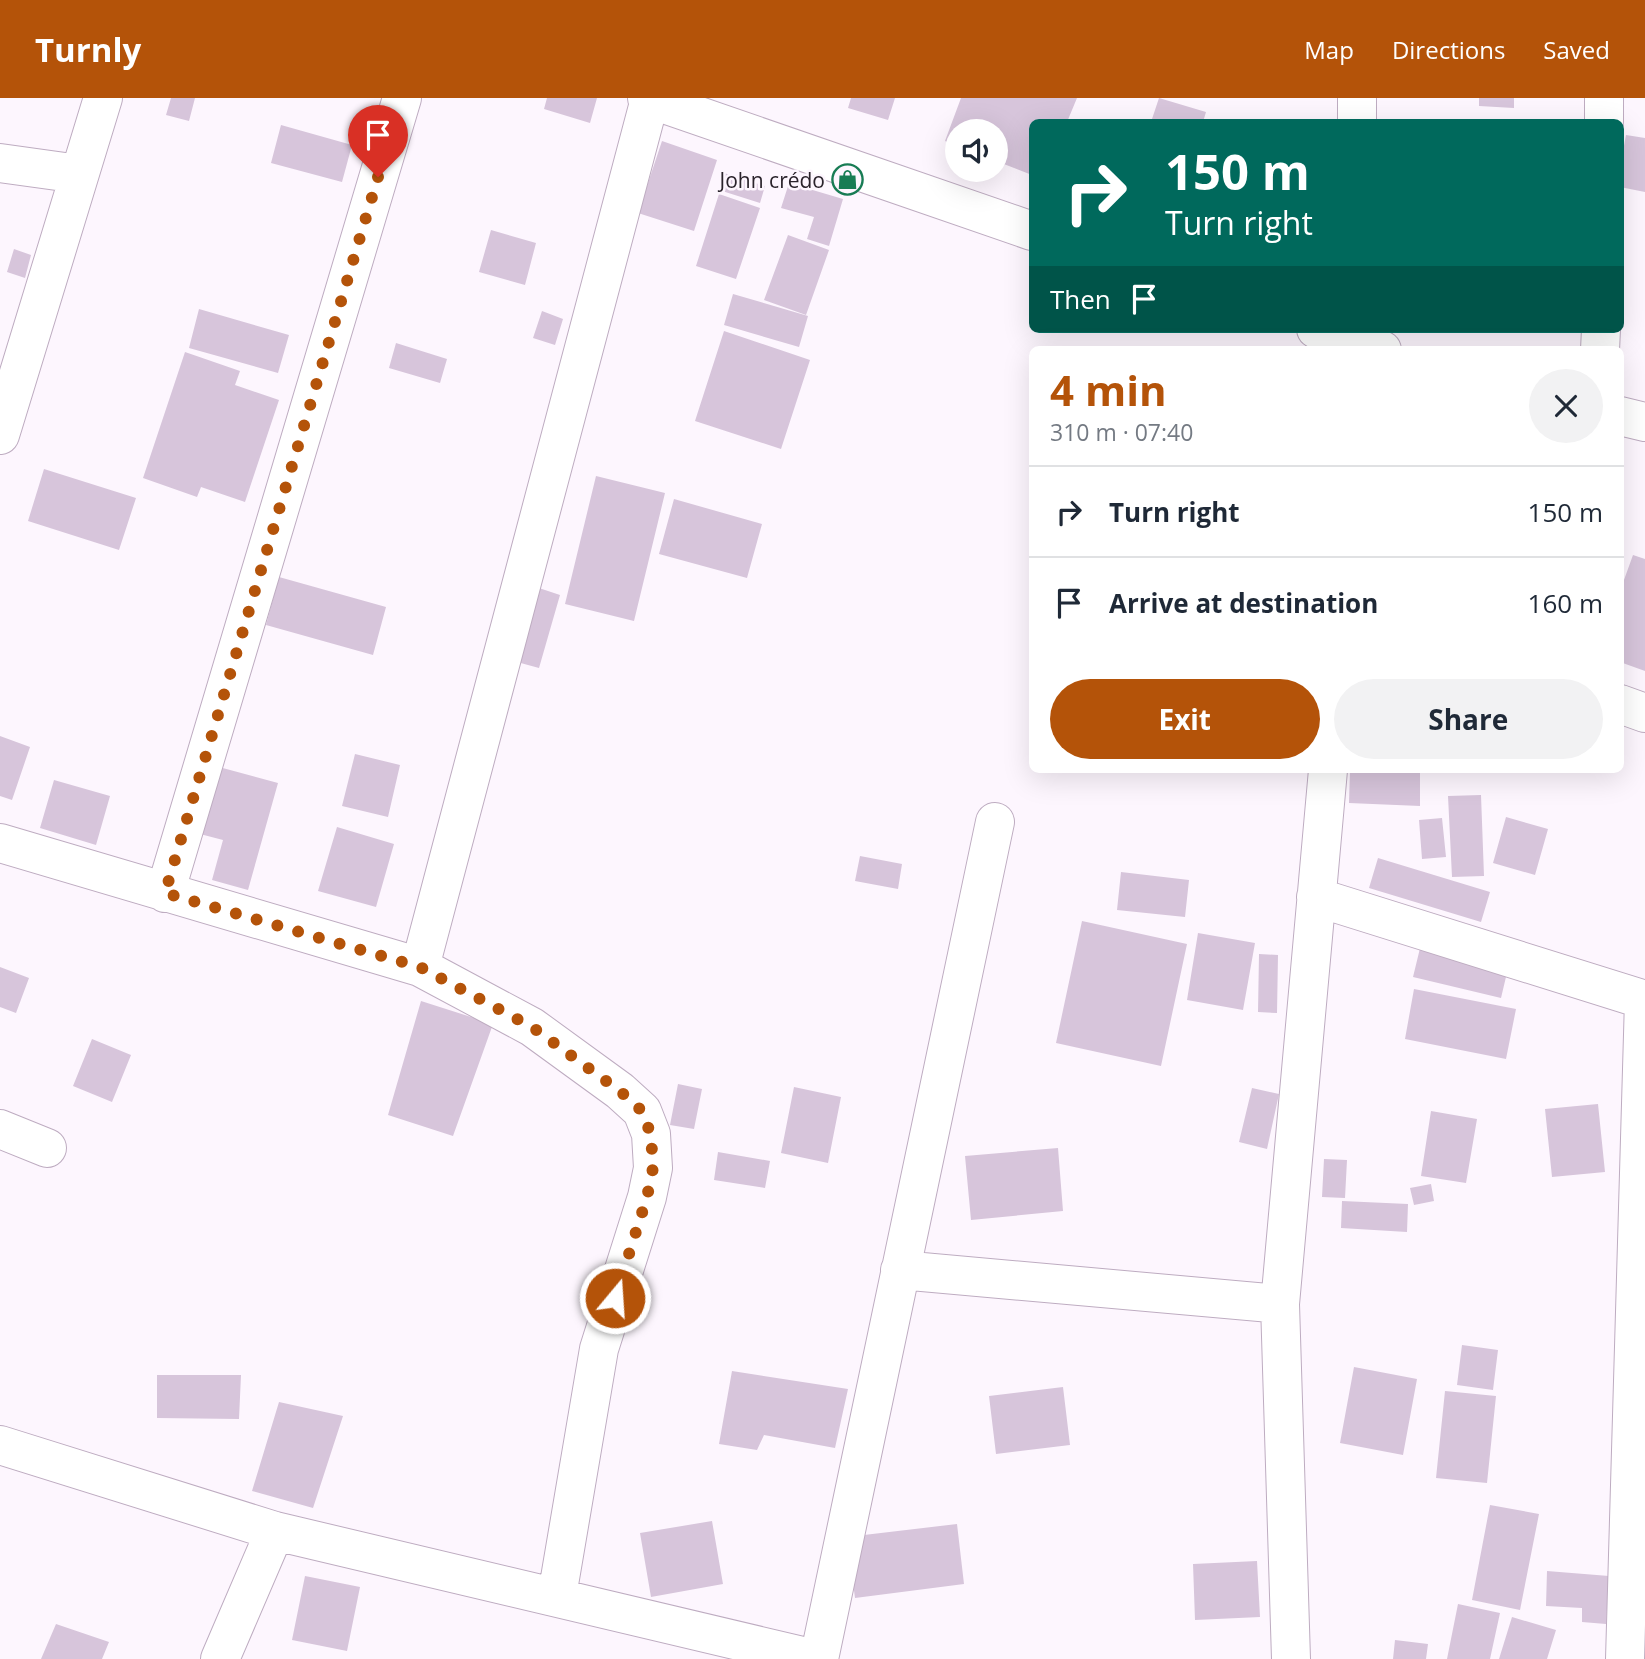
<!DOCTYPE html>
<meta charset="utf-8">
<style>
body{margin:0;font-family:"Open Sans",sans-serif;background:#f2f2f3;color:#1f2937;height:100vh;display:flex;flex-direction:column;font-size:26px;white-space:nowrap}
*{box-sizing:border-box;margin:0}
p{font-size:23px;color:#747a83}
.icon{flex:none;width:38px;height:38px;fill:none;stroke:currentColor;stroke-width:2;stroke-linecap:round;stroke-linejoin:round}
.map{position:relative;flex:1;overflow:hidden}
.sheet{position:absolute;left:1029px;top:248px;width:595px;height:427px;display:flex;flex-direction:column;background:#fff;border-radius:10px;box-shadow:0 7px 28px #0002}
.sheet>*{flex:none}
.hud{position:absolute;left:1029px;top:21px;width:595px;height:214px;border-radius:10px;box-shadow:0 7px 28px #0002;background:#00695c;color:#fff;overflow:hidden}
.tools{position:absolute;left:945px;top:21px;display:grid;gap:14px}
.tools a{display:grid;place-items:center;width:63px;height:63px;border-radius:50%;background:#fff;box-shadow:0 7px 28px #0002;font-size:35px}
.pin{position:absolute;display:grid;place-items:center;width:60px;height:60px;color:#fff;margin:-72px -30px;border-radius:50% 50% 50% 0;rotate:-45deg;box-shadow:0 0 7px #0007}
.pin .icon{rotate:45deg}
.me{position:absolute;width:77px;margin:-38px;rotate:18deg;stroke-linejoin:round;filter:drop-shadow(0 0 5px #0008)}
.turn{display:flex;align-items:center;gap:24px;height:147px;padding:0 21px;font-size:32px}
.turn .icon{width:91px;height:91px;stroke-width:2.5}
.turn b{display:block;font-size:49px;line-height:60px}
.then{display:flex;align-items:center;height:66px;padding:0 21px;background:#0003;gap:14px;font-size:26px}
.round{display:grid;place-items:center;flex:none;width:74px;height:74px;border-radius:37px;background:#f2f2f3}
.summary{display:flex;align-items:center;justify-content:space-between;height:119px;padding:0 21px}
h1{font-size:42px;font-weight:700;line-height:52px;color:#b45309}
.action{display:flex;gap:14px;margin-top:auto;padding:14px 21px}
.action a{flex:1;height:80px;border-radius:42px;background:#b45309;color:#fff;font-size:28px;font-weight:700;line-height:80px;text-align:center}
.action a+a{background:#f2f2f3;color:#1f2937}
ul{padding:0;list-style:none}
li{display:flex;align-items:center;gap:21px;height:91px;padding:0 21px;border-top:2px solid #e0e1e3}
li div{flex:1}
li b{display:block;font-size:26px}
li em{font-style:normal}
header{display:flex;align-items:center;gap:42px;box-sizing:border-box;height:98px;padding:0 35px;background:#b45309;color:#fff}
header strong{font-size:33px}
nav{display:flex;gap:38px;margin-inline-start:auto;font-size:24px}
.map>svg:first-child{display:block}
.building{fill:#d7c5db}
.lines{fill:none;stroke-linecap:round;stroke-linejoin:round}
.minor-casing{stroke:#beacc1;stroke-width:40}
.minor{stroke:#fff;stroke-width:38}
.route{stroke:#b45309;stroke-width:12;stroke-dasharray:0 21.6}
.labels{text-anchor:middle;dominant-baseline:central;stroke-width:5;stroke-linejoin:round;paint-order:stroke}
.poi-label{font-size:21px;fill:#2a232b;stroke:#fdf6fe;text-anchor:end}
</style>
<header>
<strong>Turnly</strong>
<nav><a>Map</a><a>Directions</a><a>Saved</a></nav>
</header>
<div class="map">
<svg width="1645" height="1561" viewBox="0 0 1645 1561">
<rect width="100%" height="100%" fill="#fdf6fe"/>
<path class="building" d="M171 0H195L189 23 166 17Z
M547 0H597L590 25 544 11Z
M851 0H895L888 22 848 10Z
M961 0H1077L1067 24H1032V77L996 63V33H957V48L945 43Z
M1159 0 1206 14 1203 24H1151Z
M1479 0H1514V10L1479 8Z
M281 27 352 47 342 84 271 65Z
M1626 37 1645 40V94L1620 89V69Z
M662 43 717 62 694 133 638 115Z
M724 75 765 88 760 105 719 92Z
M789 85 843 101 829 148 807 141 814 119 781 110Z
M719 96 760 110 736 181 696 168Z
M491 132 536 145 525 187 479 174Z
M788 137 829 152 806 217 764 202Z
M14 151 31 157 25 180 7 174Z
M733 196 808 218 799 249 724 227Z
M199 211 289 237 278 275 189 250Z
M542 213 563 221 555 247 533 240Z
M724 233 810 262 781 351 695 323Z
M396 245 447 261 440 285 389 270Z
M185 254 240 273 235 287 279 302 245 404 201 389 197 399 143 380Z
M44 371 136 400 119 452 28 423Z
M596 378 665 395 634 523 565 506Z
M674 401 762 426 747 480 659 456Z
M1633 457 1645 461V573L1620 564V493Z
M279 479 386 509 373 557 266 527Z
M539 490 560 497 539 570 517 564Z
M0 638 30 649 12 702 0 698Z
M355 656 400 667 388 719 342 708Z
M219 669 278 685 248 792 212 782 223 742 200 736Z
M1350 672H1420V708L1349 705Z
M54 682 110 698 96 747 40 730Z
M1481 697 1484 778 1452 779 1448 698Z
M1506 719 1548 731 1535 777 1493 765Z
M1442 720 1446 759 1422 761 1419 722Z
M337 729 394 746 376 809 318 793Z
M860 758 902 766 898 791 855 783Z
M1378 760 1490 794 1481 824 1369 790Z
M1121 774 1189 782 1185 819 1117 812Z
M1082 823 1187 846 1161 968 1056 945Z
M1198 835 1255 845 1243 912 1187 902Z
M1422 842 1510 862 1501 900 1413 879Z
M1259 856 1278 857 1277 915 1258 914Z
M0 869 29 880 16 915 0 909Z
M1414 891 1516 911 1506 961 1405 941Z
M421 903 493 926 453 1038 388 1017Z
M92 941 131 957 112 1004 73 988Z
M678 986 702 991 694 1031 670 1027Z
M794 989 841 999 828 1065 781 1055Z
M1252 990 1279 996 1267 1051 1239 1044Z
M1598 1006 1605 1074 1552 1079 1545 1011Z
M1431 1013 1477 1021 1466 1085 1421 1078Z
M1058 1050 1063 1113 971 1122 965 1058Z
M718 1054 770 1063 765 1090 714 1082Z
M1324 1061 1347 1062 1345 1100 1322 1099Z
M1431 1086 1434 1103 1414 1107 1410 1090Z
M1342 1103 1408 1106 1407 1134 1341 1130Z
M1462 1247 1498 1252 1493 1292 1457 1287Z
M1354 1269 1417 1281 1403 1357 1340 1345Z
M732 1273 848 1291 835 1350 764 1337 757 1352 719 1346Z
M157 1277H241L239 1321 157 1320Z
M1063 1289 1070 1347 996 1356 989 1298Z
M1445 1293 1496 1298 1487 1385 1436 1380Z
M279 1304 343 1318 313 1410 252 1393Z
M1490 1407 1539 1416 1520 1512 1472 1502Z
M712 1423 723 1486 651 1499 640 1435Z
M957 1426 964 1486 855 1500 847 1439Z
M1257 1463 1260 1519 1195 1522 1193 1466Z
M1547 1473 1609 1478 1606 1526 1582 1524V1510L1546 1508Z
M305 1478 360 1489 347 1553 292 1542Z
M1458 1506 1500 1515 1490 1561H1447Z
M1512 1519 1556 1532 1547 1561H1499Z
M56 1526 109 1544 102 1561H41Z
M1395 1542 1428 1546 1426 1561H1393Z"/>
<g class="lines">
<defs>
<path id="minor" d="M647 0 1032 133
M1357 24V0
M1604 24V0
M0 65 79 76
M1316 231 1382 252
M1600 252 1601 231
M1620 318 1645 324
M0 337 103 0
M1620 606 1645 615
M0 745 420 869 532 929 620 993 642 1013 651 1036 653 1070 647 1099 599 1251 557 1498
M165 795 402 0
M1316 799 1645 902
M420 869 650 1
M0 1031 47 1050
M900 1172 1280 1206
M0 1347 275 1433 815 1561
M220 1561 275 1433
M819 1561 995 724
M1291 1561 1280 1206 1328 672
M1625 1561 1644 902"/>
</defs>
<use href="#minor" class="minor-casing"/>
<use href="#minor" class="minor"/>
</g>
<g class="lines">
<path class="route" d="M378 79 165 795 420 869 532 929 620 993 642 1013 651 1037 653 1070 647 1099 615 1200"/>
</g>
<defs>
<symbol id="shop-ring" viewBox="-11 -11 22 22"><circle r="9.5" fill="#fdf6fe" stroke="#187c54" stroke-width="1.5"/><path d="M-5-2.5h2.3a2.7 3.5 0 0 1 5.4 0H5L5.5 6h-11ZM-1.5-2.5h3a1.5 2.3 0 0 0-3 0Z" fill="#187c54"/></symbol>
</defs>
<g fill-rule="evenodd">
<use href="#shop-ring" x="830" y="64" width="35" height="35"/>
</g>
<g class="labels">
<g class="poi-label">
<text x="825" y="82">John crédo</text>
</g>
</g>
</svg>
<div class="tools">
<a><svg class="icon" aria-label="sound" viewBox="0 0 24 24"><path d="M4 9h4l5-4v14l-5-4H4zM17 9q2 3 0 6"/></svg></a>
</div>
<div class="pin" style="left:378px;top:79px;background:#d93025"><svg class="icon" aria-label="arrive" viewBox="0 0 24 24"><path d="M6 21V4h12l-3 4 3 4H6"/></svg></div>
<svg class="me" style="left:615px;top:1200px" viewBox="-20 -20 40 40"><circle r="17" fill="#b45309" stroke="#fff" stroke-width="3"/><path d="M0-11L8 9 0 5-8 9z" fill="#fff"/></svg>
<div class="hud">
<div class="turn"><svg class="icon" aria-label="right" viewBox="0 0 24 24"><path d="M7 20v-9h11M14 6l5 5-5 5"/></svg><div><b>150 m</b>Turn right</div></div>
<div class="then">Then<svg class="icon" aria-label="arrive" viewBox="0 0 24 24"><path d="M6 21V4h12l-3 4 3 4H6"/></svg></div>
</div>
<section class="sheet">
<div class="summary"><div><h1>4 min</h1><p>310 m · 07:40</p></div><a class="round"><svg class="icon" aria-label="close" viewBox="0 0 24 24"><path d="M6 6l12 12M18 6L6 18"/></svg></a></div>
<ul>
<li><svg class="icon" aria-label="right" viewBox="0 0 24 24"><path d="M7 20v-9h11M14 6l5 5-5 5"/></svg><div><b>Turn right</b></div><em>150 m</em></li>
<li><svg class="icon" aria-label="arrive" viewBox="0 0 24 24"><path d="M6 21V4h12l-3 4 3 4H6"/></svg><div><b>Arrive at destination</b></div><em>160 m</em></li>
</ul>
<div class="action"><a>Exit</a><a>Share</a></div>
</section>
</div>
